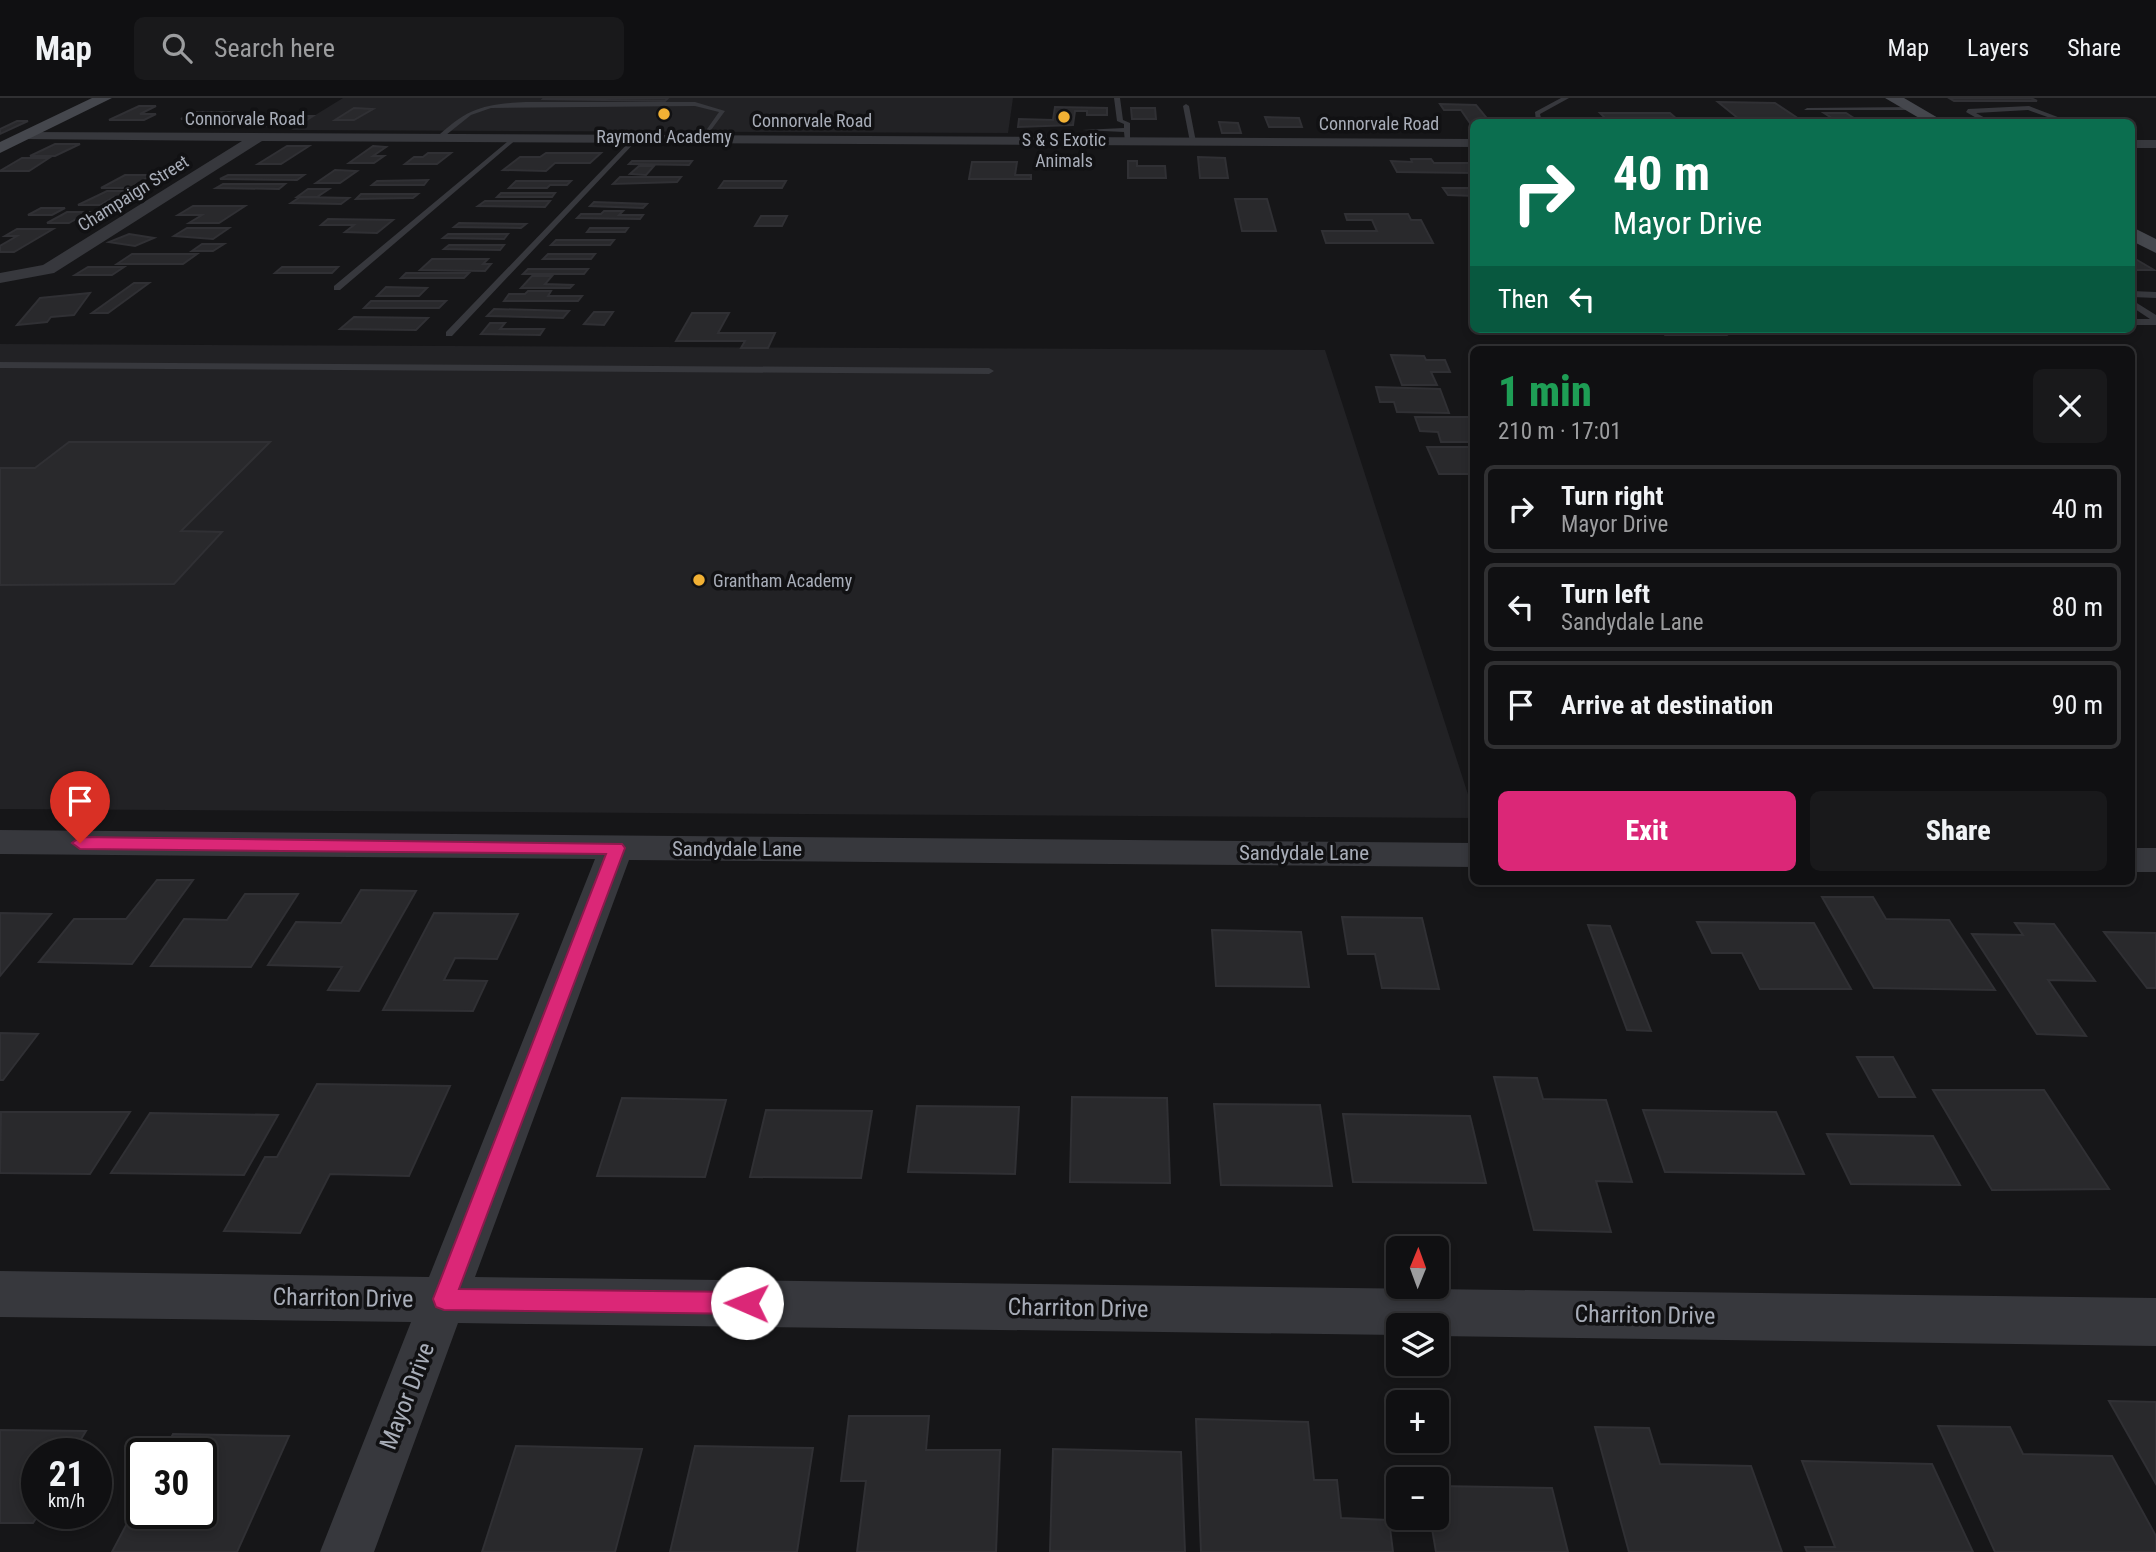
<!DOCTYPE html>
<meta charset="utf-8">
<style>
body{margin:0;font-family:"Roboto Condensed",sans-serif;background:#19191b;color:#f1f3f6;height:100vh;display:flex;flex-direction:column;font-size:26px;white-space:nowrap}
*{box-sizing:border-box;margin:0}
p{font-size:23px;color:#9c9d9f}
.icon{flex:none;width:38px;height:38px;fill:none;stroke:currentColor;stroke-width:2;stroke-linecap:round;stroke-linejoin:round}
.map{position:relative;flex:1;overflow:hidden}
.panel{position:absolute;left:1470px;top:248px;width:665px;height:539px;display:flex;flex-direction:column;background:#101012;border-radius:10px;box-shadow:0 4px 10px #0003,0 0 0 2px #303032}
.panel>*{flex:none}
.top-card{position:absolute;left:1470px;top:21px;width:665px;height:214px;border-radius:10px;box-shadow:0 4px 10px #0003,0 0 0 2px #303032;background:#0b6e4f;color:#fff;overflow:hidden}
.needle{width:46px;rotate:1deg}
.controls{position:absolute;left:1386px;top:1138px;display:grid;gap:14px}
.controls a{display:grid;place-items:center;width:63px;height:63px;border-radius:10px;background:#101012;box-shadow:0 4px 10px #0003,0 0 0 2px #303032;font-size:35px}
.speed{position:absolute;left:21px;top:1340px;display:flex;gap:14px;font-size:35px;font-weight:700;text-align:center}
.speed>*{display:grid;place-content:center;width:91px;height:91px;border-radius:50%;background:#101012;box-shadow:0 4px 10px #0003,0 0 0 2px #303032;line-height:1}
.speed small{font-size:18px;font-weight:400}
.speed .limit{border:4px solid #111;border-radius:10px;background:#fff;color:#111}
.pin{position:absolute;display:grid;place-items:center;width:60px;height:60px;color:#fff;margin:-72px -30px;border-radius:50% 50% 50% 0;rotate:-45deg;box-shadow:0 0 7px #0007}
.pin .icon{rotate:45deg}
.me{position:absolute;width:77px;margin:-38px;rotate:271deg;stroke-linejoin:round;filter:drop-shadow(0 0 5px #0008)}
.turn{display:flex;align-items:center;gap:24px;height:147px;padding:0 28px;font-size:32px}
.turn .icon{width:91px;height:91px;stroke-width:2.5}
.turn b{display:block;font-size:49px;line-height:60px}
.then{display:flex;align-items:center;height:66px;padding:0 28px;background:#0003;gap:14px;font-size:26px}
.round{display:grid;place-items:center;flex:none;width:74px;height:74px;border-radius:10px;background:#19191b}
.head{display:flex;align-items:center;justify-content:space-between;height:119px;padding:0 28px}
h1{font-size:42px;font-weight:800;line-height:52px;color:#1e9e55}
.button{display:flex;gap:14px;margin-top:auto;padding:14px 28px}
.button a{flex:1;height:80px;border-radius:10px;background:#db2777;color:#fff;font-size:28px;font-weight:800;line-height:80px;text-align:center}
.button a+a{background:#19191b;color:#f1f3f6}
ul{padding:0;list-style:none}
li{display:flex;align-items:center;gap:21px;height:88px;margin:0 14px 10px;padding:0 14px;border:4px solid #303032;border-radius:10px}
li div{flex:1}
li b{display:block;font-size:26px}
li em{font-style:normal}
header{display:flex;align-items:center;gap:42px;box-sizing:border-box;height:98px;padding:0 35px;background:#101012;border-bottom:2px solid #303032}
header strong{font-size:33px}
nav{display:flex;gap:38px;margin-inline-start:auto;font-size:24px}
.search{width:490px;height:63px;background:#19191b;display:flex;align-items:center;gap:18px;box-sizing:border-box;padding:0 24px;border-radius:10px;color:#9c9d9f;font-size:26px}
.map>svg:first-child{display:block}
.built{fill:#222225}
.building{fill:#29292c;stroke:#303034;stroke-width:2}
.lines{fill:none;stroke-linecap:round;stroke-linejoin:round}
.lane{fill:#37383d;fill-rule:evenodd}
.street{fill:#37383d;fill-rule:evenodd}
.secondary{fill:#45474d;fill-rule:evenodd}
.route{fill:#db2777;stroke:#8e194d;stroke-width:2}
.poi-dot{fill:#f2b134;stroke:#111113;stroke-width:2.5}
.labels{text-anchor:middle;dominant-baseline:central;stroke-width:7;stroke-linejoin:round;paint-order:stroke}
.far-street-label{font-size:18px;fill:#a8adb8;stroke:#111113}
.far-poi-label{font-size:18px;fill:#a8adb8;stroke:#111113}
.street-label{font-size:21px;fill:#a8adb8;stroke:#111113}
.near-street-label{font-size:24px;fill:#a8adb8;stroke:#111113}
</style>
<header>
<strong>Map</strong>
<div class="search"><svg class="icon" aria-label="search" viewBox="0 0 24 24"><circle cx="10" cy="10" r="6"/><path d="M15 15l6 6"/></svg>Search here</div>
<nav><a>Map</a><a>Layers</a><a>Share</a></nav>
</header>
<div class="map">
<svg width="2156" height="1454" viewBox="0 0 2156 1454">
<rect width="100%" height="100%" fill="#161618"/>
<path class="built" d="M343 0H1013L1008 35 291 32Z
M0 246 1325 252 1473 712 1474 720 0 711Z"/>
<path class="building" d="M668 0 665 3 543 1 544 0Z
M1949 0H2031L2037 3H1954Z
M1718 4 1775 5 1799 21H1739Z
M1440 6 1476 7 1490 24H1474L1472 28 1461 12H1444Z
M139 8H156L140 16H156L144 22H109Z
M1055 9 1107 10V17H1087V13H1075L1073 27 1018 29 1019 21 1053 22Z
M354 10 373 11 354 22H335Z
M1131 10H1155L1156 21H1132Z
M194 14H233L220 21H181Z
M1600 15H1670L1678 22H1607Z
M1824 15H1846L1860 24H1838Z
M274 18H313L302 25 258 28Z
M1265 19 1299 20 1302 29H1269Z
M17 23H28L0 36V31Z
M1219 24 1238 25 1241 35H1222Z
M55 46H80L55 58H30Z
M287 48H309L281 66H258Z
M373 48 386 49 373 58H384L374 65H349Z
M428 55H451L437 66H405L414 59H423Z
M546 55H601L590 65H555L546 73 503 72 520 59H540Z
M1198 59 1225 60 1228 80H1200Z
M22 60H49L29 73H0Z
M1411 61H1431L1434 65H1474V75L1397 74 1391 63 1412 64Z
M632 63H692L689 67 629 66Z
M1128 63H1137V68H1165L1166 80H1128Z
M972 64H1017L1015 77H1031V81H969Z
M639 68H654L646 77 630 76Z
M335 72 357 73 340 85H316Z
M125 77H152L129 90H101Z
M228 77H304L297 82 220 81Z
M620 79H681L677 84 613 86Z
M428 82 424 87H372L377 83Z
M516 83H571L567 87H550L547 90H509Z
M724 83H786L782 90H719Z
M223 86H285L279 91 216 90Z
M1443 90H1474V98L1448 97Z
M308 91H329L317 99H297Z
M107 93H144L134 99H114L100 107H78Z
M501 95H555L552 99H497Z
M361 96H418L413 100 356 101Z
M300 99 349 100 341 106 291 105Z
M1235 101H1267L1276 133H1242Z
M485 103H550L545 109 478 108Z
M594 104 647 106 643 110 590 108Z
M193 108H245L219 125H189L202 117H178Z
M41 110H65L52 117H28Z
M604 113H623L619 117H643L640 121 577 120 581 116H601Z
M67 114H88L69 125H47Z
M1345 116H1408L1411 122H1421L1433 145H1326L1322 133H1377L1372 122H1347Z
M761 118H787L782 128H755Z
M328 121 393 122 377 135 345 134 354 127H321Z
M459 125 526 126 521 130 454 129Z
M187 130H229L213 141 174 138Z
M590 130H628L625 134H587Z
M17 131H53L14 154H0V148L17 138H5Z
M129 136 154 140 135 148 109 144Z
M448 136H508L504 141 443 140Z
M556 142H614L610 147H551Z
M202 146H224L213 153H192Z
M449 147H504L500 152 444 151Z
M132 156H197L183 166H117Z
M548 156H595L591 161H543Z
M2132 159 2154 172H2132Z
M432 161H488L483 166H491L485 173 420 172Z
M88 169H124L112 177H75Z
M282 169H338L332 175H275Z
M528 171H588L584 176H523Z
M406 175H469L464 180H401Z
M532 178H552L545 186 573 187 570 190H521Z
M134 185H149L108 215H92Z
M386 189 427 190 419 198H377Z
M528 193H551L548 198H582L578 203H504L509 196H525Z
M90 195 74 217 51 219 47 224 17 227 40 200Z
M371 203H446L439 210H364Z
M494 211 569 213 563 220 487 218Z
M594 214H613L604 227 584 226Z
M692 215H729L718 235H775L768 250H741L745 243H676Z
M354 219 428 220 416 232 340 231Z
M490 225H505L500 231H544L540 237 481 236Z
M1661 231H1720L1726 237H1665Z
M1391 257 1424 258 1426 262H1445L1450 274H1431L1437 287H1402Z
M1376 289 1440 291 1449 315 1397 314 1394 304H1380Z
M1415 319H1474V344H1441L1438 334 1420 333Z
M69 344H270L181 433 222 434 174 486 0 487V370H35Z
M1427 349H1474V376H1439Z
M157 782H193L132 866 39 864 74 821H126Z
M361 792 416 793 359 893 328 892 342 869 268 867 296 824 341 825Z
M245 796H298L251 869 151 868 184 821 227 822Z
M1822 799H1873L1886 821 1949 822 1995 892 1874 890Z
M0 815 51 816 0 878Z
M434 815 518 816 497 861 455 860 444 882 487 883 473 913 383 912Z
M1342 819 1422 820 1439 891 1382 890 1375 856H1348Z
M1697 824 1814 825 1851 891H1760L1742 855H1712Z
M2015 825 2054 826 2095 883 2048 882 2086 938 2037 936 1972 836 2023 837Z
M1588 827 1610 828 1651 933 1627 932Z
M1212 832 1301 834 1309 889 1216 888Z
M2104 834 2156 835V890H2147Z
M0 935 38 936 3 982H0Z
M1857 959H1893L1915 999H1879Z
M1494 979 1537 980 1543 1001 1606 1002 1632 1084 1596 1083 1611 1134 1534 1132Z
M317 986 450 988 409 1078 330 1076 300 1135 224 1133 265 1059H277Z
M1933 992H2044L2109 1091 1992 1092Z
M1072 999 1167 1000 1170 1085 1070 1084Z
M622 1000 726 1002 705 1079 597 1078Z
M1214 1006 1320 1007 1332 1088 1221 1087Z
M917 1008 1019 1009 1015 1076 908 1074Z
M766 1012 872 1013 861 1080 750 1079Z
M1643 1012 1776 1014 1804 1076 1665 1074Z
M130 1014 90 1076 0 1075 1 1014Z
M150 1015 278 1017 244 1077 111 1075Z
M1343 1016 1470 1018 1486 1085 1353 1084Z
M1827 1036 1933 1038 1960 1087 1851 1086Z
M2109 1303 2156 1304V1386Z
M849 1318H929L926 1352H1000L996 1454H857L866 1383H841Z
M1196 1321 1308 1324 1314 1382H1337L1341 1420 1389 1422 1393 1454H1201Z
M1938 1328 2010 1329 2023 1356 2112 1358 2156 1438V1454H1995Z
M1595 1329 1649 1330 1660 1366 1751 1368 1782 1454H1629Z
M0 1332 86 1333 72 1356H37L39 1416 33 1425H0Z
M173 1336 289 1338 237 1454H112L142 1397V1416H201V1356H163Z
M516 1348 642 1351 615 1454H482Z
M695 1348 813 1350 797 1454H670Z
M1053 1351 1181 1354 1185 1454 1050 1453Z
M1802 1363 1932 1366 1973 1454H1807L1805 1449H1835Z
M1437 1388 1552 1390 1568 1454H1436L1430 1419H1437Z"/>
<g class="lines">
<path class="lane" d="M1114 0H1120L1123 22 1130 25V45L1125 44 1124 34 1082 32 1124 30V26L1117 23Z
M1561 0H1569L1540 16 1542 24H1536L1535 14Z
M526 4H695L725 13 703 43 700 41 719 14 695 8 491 10 471 17 441 41 436 40C467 10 484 6 526 4Z
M1186 6 1189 8 1196 44 1193 46 1190 44 1183 8Z
M2029 8 2063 21 2061 24H1939L1980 22 1966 14 1968 11ZM2028 12 2056 22H1989L1976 15Z
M1913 9 1915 12H1804L1807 10Z
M513 39 518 40 340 192H334V188Z
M634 39 639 40 452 238H446V234Z
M2132 193 2156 194V200L2132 199Z
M2132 202 2156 217V227H2132V221H2150L2132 209Z
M0 264 989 270 994 273 989 276 0 270Z"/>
<path class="street" d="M25 34 1474 41V49L262 43 54 175 0 185V175L43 167 242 43 20 41 18 38Z
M2132 42H2156V50H2132Z
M0 732 1474 745V769L629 762 475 1179 2156 1200V1248L1437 1238V1227H1398V1237L458 1225 374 1454H320L411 1224 0 1219V1173L429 1179 595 761 0 756Z
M2132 750H2156V774H2132Z"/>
<path class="secondary" d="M92 0H112L0 55V44Z
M1885 0H1904L1945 24H1926Z
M2132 129 2156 141V155L2132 143Z"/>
</g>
<path class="route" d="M80 739 622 746 625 750 459 1191 747 1194 755 1198 759 1205 755 1213 747 1216 444 1212 436 1209 433 1201 606 756 80 751 72 745Z"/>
<g class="poi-dot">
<circle cx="664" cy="16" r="7"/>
<circle cx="1064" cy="19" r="7"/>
<circle cx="699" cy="482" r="7"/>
</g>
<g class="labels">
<g class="far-street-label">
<text x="245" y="20">Connorvale Road</text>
<text x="812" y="22">Connorvale Road</text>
<text x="1379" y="25">Connorvale Road</text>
<text transform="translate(133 95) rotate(-32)">Champaign Street</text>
</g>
<g class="far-poi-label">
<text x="664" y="38">Raymond Academy</text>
<text x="1064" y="41">S &amp; S Exotic<tspan x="1064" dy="21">Animals</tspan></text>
<text x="713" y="482" text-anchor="start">Grantham Academy</text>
</g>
<g class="street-label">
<text x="737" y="751">Sandydale Lane</text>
<text x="1304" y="755">Sandydale Lane</text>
</g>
<g class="near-street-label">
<text transform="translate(343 1200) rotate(1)">Charriton Drive</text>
<text transform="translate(1078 1210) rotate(1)">Charriton Drive</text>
<text transform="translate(1645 1217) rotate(1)">Charriton Drive</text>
<text transform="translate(407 1298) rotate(-69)">Mayor Drive</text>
</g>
</g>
</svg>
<div class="controls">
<a><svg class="needle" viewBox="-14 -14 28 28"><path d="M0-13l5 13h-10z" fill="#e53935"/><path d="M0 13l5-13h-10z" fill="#9c9d9f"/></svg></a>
<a><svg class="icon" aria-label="layers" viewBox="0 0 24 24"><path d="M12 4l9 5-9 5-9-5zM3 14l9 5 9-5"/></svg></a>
<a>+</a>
<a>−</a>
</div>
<div class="speed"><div>21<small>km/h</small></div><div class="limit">30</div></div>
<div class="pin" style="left:80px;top:745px;background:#d93025"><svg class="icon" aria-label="arrive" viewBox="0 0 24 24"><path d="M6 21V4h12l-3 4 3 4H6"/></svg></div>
<svg class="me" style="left:747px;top:1205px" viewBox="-20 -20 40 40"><circle r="19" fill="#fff"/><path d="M0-13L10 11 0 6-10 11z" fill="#db2777"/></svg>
<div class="top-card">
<div class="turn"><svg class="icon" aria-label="right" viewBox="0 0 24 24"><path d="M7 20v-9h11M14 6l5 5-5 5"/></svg><div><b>40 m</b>Mayor Drive</div></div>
<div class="then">Then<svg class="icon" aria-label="left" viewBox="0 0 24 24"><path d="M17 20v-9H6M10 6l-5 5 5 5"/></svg></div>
</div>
<section class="panel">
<div class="head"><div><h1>1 min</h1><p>210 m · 17:01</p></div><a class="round"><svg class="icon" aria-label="close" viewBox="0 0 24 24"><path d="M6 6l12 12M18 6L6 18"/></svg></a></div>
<ul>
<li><svg class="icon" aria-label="right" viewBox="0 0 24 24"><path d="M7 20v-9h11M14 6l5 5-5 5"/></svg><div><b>Turn right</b><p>Mayor Drive</p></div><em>40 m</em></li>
<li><svg class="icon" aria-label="left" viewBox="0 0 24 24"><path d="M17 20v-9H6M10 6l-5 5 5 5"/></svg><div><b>Turn left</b><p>Sandydale Lane</p></div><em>80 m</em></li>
<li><svg class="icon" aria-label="arrive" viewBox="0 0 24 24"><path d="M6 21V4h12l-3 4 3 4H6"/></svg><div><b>Arrive at destination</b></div><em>90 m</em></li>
</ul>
<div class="button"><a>Exit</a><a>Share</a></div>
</section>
</div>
